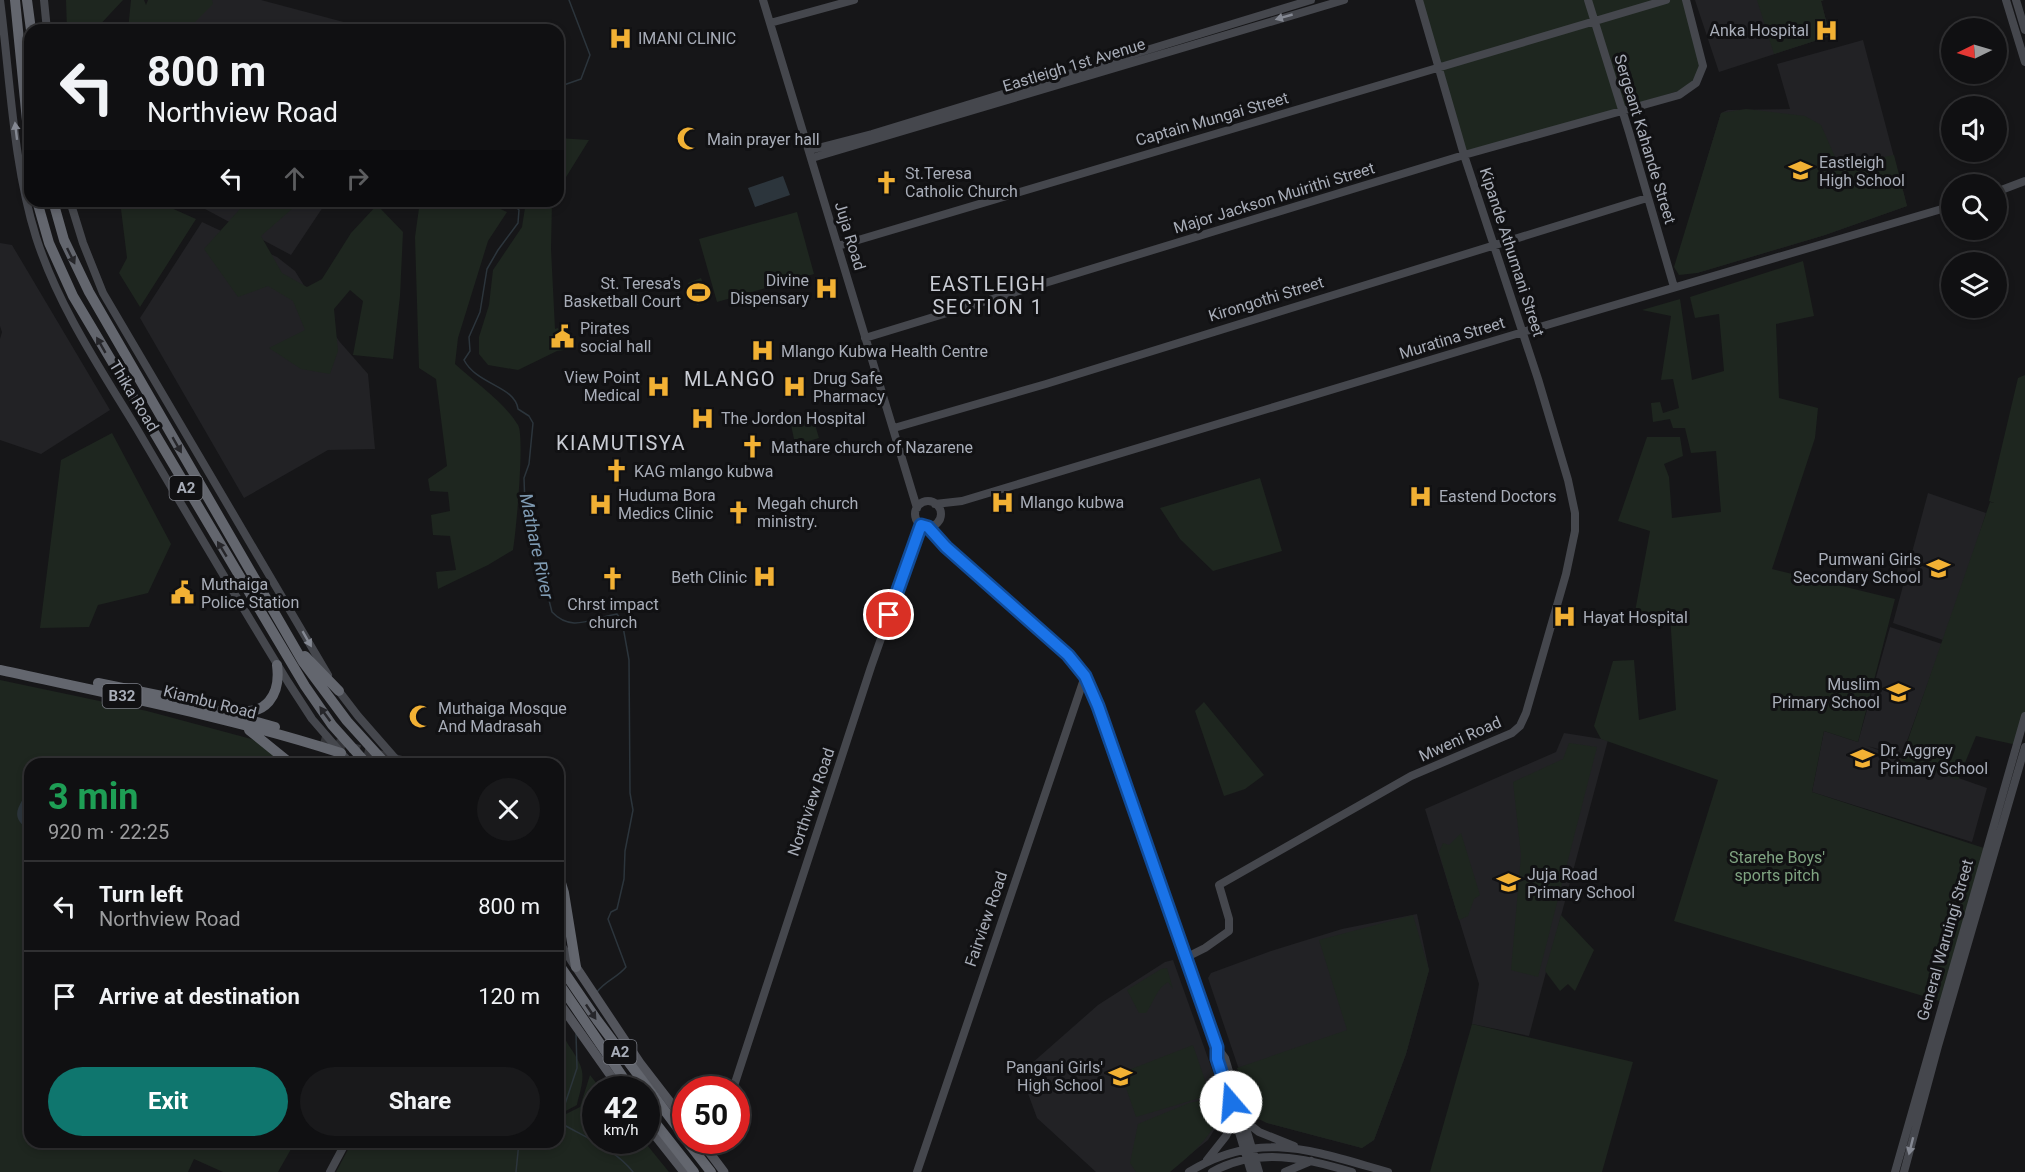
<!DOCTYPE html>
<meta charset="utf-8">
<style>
body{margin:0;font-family:Roboto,sans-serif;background:#19191b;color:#f1f3f6;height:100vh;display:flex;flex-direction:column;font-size:22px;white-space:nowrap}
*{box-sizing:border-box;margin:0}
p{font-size:20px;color:#9c9d9f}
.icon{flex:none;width:33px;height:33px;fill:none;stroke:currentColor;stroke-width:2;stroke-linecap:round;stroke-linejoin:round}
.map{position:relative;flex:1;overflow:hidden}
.panel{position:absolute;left:24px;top:758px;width:540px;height:390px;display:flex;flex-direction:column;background:#101012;border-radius:18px;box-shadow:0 3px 9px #0003,0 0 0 2px #303032}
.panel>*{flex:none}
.top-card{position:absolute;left:24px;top:24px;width:540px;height:183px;border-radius:18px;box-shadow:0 3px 9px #0003,0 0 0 2px #303032;background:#101012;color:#f1f3f6;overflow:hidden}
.needle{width:39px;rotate:265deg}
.controls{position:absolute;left:1941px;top:18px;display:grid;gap:12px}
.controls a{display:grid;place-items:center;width:66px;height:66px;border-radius:50%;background:#101012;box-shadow:0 3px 9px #0003,0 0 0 2px #303032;font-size:30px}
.speed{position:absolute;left:582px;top:1076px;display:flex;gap:12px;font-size:30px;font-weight:700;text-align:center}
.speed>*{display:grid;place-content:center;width:78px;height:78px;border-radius:50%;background:#101012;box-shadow:0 3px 9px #0003,0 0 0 2px #303032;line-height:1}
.speed small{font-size:15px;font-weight:400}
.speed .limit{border:9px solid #d22;background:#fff;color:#111}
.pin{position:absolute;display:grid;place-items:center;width:51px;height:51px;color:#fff;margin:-26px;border:3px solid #fff;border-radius:50%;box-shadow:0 2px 6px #0007}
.me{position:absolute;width:66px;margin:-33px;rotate:342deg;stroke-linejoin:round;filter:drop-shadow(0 0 4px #0008)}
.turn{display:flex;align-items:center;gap:21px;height:126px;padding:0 24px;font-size:27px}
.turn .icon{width:78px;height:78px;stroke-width:2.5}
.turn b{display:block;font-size:42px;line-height:51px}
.lanes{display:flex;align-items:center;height:57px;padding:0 24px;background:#0003;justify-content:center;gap:30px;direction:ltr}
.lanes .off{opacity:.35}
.round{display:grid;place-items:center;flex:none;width:63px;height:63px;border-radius:32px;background:#19191b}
.summary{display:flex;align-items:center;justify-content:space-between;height:102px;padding:0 24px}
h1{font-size:36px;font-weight:700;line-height:45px;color:#1e9e55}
.primary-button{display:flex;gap:12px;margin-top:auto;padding:12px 24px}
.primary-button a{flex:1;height:69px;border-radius:36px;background:#0f766e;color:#fff;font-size:24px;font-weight:700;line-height:69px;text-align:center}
.primary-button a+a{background:#19191b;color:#f1f3f6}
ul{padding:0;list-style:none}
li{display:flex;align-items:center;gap:18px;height:90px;padding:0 24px;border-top:2px solid #303032}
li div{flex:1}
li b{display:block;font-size:22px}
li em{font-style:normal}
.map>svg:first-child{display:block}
.built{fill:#222225}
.green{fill:#1e261f}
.water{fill:#2c353c}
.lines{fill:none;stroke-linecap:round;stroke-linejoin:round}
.stream{stroke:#2c353c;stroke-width:1.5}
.highway-tunnel{stroke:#333438;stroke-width:10;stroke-dasharray:10 5;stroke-linecap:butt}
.secondary{stroke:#45474d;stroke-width:8}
.primary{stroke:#53555c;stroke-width:9}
.highway{stroke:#63666e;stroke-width:10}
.oneway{fill:#858993}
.oneway2{fill:#26262a}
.route-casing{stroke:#114b97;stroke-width:15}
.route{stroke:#1a73e8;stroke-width:10}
.labels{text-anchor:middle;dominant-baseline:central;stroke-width:6;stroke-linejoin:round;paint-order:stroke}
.shield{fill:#111113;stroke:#7b7e86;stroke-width:1.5}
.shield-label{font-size:15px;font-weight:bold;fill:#a8adb8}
.poi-label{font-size:16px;fill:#a8adb8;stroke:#111113;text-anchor:start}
.street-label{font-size:16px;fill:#a8adb8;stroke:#111113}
.park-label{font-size:16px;fill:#7fa381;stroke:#111113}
.water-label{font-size:18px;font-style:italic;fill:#7f9bb3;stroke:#111113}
.quarter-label{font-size:20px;letter-spacing:1.5px;fill:#c9ccd4;stroke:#111113}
</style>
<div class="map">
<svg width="2025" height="1172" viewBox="0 0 2025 1172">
<rect width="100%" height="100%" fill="#161618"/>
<path class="built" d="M194 0H261L366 28V30H176Z
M1695 0H1824L1821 1 1830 36 1719 72Z
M1863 40 1907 206 1825 235 1697 273 1675 266 1721 113 1728 110 1790 109 1777 64Z
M190 201H327L291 255Z
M202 222 277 257 295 271 339 341 368 374 375 449 328 450 244 498 140 318Z
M0 243 12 245 110 410 41 454 0 440V339L2 332 0 326Z
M1928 493 1986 513 1946 641 1893 623Z
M1890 627 1942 644 1902 755 1867 746 1987 788 1972 842 1812 792 1824 731 1858 742Z
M1564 733 1608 740 1529 1036 1472 1024 1479 984 1425 809 1556 752Z
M1417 914 1429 970 1406 1054 1374 1140 1362 1148 1267 1123 1255 1117 1208 978 1211 973 1271 951 1342 929Z
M1173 960 1224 1103 1221 1119 1208 1140 1168 1172H1096L1037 1118 1026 1088 1031 1064 1098 1005 1165 962Z"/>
<path class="green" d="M66 0H123L95 30H67Z
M131 0H144L146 5 148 0H212L213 4 187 30H128Z
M1419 0H1685L1703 66 1692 87 1464 155Z
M1757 0H1824L1821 1 1830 36 1774 54Z
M1746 109 1805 116 1821 125 1839 166 1894 155 1907 206 1825 235 1697 273 1679 275 1674 267 1721 113Z
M558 138 589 140 558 190Z
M120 201H176L169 207 196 219 140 307 119 273 127 258Z
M247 201H306L292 209 261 236 282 273 307 287 322 279 351 233 377 205 403 232 400 296 393 359 353 355 363 301 350 290 334 309 338 351 330 374 301 369 269 348 305 330 293 301 268 286 238 297 204 249Z
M420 201H483L507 212 488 241 458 338 455 364C476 383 503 401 518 425 525 436 516 533 513 550L488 565 438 589 436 572 456 570 450 536 433 535 431 515 450 511 448 492 430 491 428 479 447 466 436 379 419 368 415 237Z
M520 201H552L551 249 555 329 558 328 564 350 557 351 518 370 488 365 479 354V337L489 305 493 270 522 227 525 208Z
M797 212 814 274 717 302 699 239Z
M1803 261 1814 316 1776 324 1779 398 1818 408 1815 438 1772 569 1895 599 1858 742 1824 731 1812 792 1987 849 1943 1002 1674 921 1718 780 1601 739 1594 726 1613 661 1634 660 1639 720 1676 710 1670 614 1634 617 1650 531 1618 521 1647 437H1680L1683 456 1664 464 1669 477 1672 518 1721 512 1716 451 1691 453 1685 428H1673L1670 419 1653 422 1651 403 1660 402 1663 413 1679 408 1673 379 1661 380 1671 316 1642 310 1680 299 1692 380 1724 371 1719 314 1695 318 1690 297Z
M701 278 709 300 697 305 688 283Z
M2025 375V716L2017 745 1976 736 1958 780 1901 760 1990 502 1994 503 1989 501 2018 378Z
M813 418 819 438 806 442 808 450 797 453 791 425Z
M112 433 171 544 148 593 98 605 89 627 40 628 61 460Z
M1260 478 1282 551 1213 571 1180 539 1160 508Z
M0 680 147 711 259 741 286 763 30 764V1142H295L278 1172H223L194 1159 188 1172H0Z
M1204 702 1264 775 1245 789 1224 796 1195 711Z
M1569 743 1597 747 1538 977 1511 970 1521 855 1513 782 1563 759Z
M1461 833 1480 895 1474 899 1468 916 1459 920 1439 852 1443 843 1449 845Z
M1413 915 1429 970 1406 1054 1374 1140 1362 1148 1267 1123 1255 1117 1237 1068 1347 1030 1319 940Z
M1561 915 1594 950 1575 991 1568 984 1560 991 1545 971Z
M1167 968 1173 989 1168 982C1156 989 1154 1002 1146 1013H1139L1127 990 1161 969Z
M558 1021 561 1023C561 1042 579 1054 582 1071 584 1082 579 1094 577 1105L558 1115Z
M1472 1024 1633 1062 1602 1172H1430Z
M1193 1045 1210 1095 1136 1117 1121 1073Z
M590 1075 601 1089H596V1140H643L669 1172H336L352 1142H558V1118L580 1107Z
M1222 1096C1220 1132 1196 1150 1170 1172H1136L1130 1163 1138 1124 1189 1103Z"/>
<path class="water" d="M783 176 790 195 755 207 748 188Z
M30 786V830C5 816 23 803 30 786Z"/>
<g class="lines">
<path class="stream" d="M558 87 581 79 590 55 569 0
M510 201 519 210 518 223 498 250 487 269 480 312 469 337 470 351 464 360C477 385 515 386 518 409L529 416 533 423 529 464 524 478 525 506 552 612C572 633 591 618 617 614L622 621 629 660 630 793 633 810 625 851 624 879 617 909 611 912 608 919 626 967C617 978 605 981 597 992
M576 1034 577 1068 559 1122C584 1137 615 1149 633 1172
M558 1103 566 1101
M516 1172 519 1142"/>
<path class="highway-tunnel" d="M321 740 402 761"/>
<path class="secondary" d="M0 0C10 76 13 164 36 237 58 306 100 368 137 429 187 514 237 599 288 682L312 719 351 764
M44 0 47 30
M763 0 917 508
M1588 0 1629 132 1674 287
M2006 0 2025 62
M2016 0 2025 30
M770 23 854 0
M810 150 872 134 1311 0
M812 158 1344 0
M1996 192 2025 181
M70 201 83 243 103 293 328 675
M838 246 1666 0
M865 338 1464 155 1679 95 1696 83 1703 66 1686 0
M894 428 1046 384 1647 198
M915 514a13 13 0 1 1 26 0a13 13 0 1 1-26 0Z
M935 504 962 501 1523 332 1952 206
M928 527 946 547 1067 655 1085 676 1098 706 1217 1047 1225 1058 1259 1172
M335 686 358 716 400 764
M558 940 574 965
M1185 958 1205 948 1229 931V919L1219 885 1411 776 1512 733 1520 726 1526 713 1566 574 1575 531V513L1568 480 1538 379 1464 155 1419 0
M1217 1047V1059L1251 1172
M733 1089 871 667 921 525
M1245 1121 1259 1132 1294 1146
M1207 1160 1226 1136 1236 1116
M330 1172 346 1142
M917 1172 1085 676
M1189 1172C1260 1128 1316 1152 1388 1172
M1212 1172C1257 1147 1306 1158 1352 1172
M1285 1172 1311 1161
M1895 1172 2025 716
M1904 1172 1938 1046 2025 747"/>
<path class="primary" d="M576 967 640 1063 684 1120
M558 1001 620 1089
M646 1124 684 1172
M700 1140 724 1172"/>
<path class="highway" d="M15 0 30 151
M27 0 31 30
M37 201 49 243 73 296 305 686 332 725 367 764
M53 201 64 240 89 292 303 662 347 721 386 764
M305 656 339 691
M0 670C114 695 230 717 341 753
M98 683 167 697 275 727
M234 710C266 717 281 695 277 665
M249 730 291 764
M405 762 411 764
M558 873 564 893 576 967
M558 963 597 1020 686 1139
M558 982 631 1089
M646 1111 694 1172
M680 1116 686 1124
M686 1140 711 1172"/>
</g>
<defs><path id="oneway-solid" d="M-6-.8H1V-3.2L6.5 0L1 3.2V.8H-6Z" transform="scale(1.5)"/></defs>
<g class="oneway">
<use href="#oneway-solid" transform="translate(1284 17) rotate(164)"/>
<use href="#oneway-solid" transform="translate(16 131) rotate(-97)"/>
<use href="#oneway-solid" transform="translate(307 639) rotate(60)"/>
<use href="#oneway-solid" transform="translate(1911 1146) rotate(104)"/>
</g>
<g class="oneway2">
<use href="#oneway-solid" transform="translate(71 256) rotate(64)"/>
<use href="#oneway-solid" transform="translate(101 345) rotate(-120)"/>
<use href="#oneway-solid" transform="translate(177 445) rotate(60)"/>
<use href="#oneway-solid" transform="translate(222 549) rotate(-121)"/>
<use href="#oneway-solid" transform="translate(325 714) rotate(-126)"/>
<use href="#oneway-solid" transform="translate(591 1012) rotate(56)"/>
</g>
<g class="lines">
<defs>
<path id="route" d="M889 615 921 525 928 527 946 547 1068 655 1085 676 1098 706 1217 1047V1059L1231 1102"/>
</defs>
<use href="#route" class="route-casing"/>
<use href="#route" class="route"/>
</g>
<defs>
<symbol id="hospital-bare" viewBox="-9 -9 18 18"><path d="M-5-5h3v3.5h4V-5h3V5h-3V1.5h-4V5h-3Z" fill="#f2b134" stroke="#111113" stroke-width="2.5" paint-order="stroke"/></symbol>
<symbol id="mosque-bare" viewBox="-9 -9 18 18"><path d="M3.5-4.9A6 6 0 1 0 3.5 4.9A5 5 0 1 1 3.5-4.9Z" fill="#f2b134" stroke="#111113" stroke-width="2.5" paint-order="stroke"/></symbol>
<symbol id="school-bare" viewBox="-9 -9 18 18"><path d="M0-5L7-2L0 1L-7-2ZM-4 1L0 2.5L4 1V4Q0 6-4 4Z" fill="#f2b134" stroke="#111113" stroke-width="2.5" paint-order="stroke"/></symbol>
<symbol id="church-bare" viewBox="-9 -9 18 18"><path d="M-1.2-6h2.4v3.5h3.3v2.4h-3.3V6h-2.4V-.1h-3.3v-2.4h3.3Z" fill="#f2b134" stroke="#111113" stroke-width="2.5" paint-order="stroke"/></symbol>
<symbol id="stadium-bare" viewBox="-9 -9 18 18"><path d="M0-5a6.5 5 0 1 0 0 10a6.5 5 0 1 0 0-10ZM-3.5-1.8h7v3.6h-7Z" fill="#f2b134" stroke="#111113" stroke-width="2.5" paint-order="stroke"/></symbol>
<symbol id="civic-bare" viewBox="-9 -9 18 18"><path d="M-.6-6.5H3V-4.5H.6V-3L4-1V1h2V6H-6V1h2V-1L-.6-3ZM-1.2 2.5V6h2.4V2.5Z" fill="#f2b134" stroke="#111113" stroke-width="2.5" paint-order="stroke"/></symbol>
</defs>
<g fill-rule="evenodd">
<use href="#hospital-bare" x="1810" y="14" width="33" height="33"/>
<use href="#hospital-bare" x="604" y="22" width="33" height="33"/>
<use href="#mosque-bare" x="672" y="122" width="33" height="33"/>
<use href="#school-bare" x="1784" y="154" width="33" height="33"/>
<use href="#church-bare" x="870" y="166" width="33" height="33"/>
<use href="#hospital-bare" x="810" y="272" width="33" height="33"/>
<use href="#stadium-bare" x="682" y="276" width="33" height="33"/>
<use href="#civic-bare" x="546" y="320" width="33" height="33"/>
<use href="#hospital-bare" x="746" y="334" width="33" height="33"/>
<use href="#hospital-bare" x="642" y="370" width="33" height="33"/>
<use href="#hospital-bare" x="778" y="370" width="33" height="33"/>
<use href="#hospital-bare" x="686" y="402" width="33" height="33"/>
<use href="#church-bare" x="736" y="430" width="33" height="33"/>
<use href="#church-bare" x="600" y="454" width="33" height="33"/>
<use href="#hospital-bare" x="1404" y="480" width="33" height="33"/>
<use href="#hospital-bare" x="986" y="486" width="33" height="33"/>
<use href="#hospital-bare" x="584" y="488" width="33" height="33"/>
<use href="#church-bare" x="722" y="496" width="33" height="33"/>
<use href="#school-bare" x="1922" y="552" width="33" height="33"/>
<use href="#hospital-bare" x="748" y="560" width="33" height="33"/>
<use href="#church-bare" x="596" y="562" width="33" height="33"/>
<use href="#civic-bare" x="166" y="576" width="33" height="33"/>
<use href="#hospital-bare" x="1548" y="600" width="33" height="33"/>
<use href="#school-bare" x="1882" y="676" width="33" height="33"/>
<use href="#mosque-bare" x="404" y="700" width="33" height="33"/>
<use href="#school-bare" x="1846" y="742" width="33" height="33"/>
<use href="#school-bare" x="1492" y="866" width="33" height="33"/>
<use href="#school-bare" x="1104" y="1060" width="33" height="33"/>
</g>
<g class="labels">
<g class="shield">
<rect x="169.5" y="476" width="33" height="24" rx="4.5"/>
<rect x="102.5" y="684" width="39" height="24" rx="4.5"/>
<rect x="603.5" y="1040" width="33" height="24" rx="4.5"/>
</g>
<g class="shield-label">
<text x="186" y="488">A2</text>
<text x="122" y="696">B32</text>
<text x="620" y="1052">A2</text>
</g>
<g class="poi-label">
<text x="1809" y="30" text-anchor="end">Anka Hospital</text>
<text x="638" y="38">IMANI CLINIC</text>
<text x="707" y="139">Main prayer hall</text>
<text x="1819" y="162">Eastleigh<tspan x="1819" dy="18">High School</tspan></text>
<text x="905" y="173">St.Teresa<tspan x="905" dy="18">Catholic Church</tspan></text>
<text x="809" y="280" text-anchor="end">Divine<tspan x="809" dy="18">Dispensary</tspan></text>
<text x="681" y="283" text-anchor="end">St. Teresa's<tspan x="681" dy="18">Basketball Court</tspan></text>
<text x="580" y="328">Pirates<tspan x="580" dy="18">social hall</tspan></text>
<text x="781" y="351">Mlango Kubwa Health Centre</text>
<text x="640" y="377" text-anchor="end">View Point<tspan x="640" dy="18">Medical</tspan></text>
<text x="813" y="378">Drug Safe<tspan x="813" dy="18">Pharmacy</tspan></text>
<text x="721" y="418">The Jordon Hospital</text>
<text x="771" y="447">Mathare church of Nazarene</text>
<text x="634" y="471">KAG mlango kubwa</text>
<text x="618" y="495">Huduma Bora<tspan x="618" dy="18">Medics Clinic</tspan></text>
<text x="1439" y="496">Eastend Doctors</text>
<text x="1020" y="502">Mlango kubwa</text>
<text x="757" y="503">Megah church<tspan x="757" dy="18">ministry.</tspan></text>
<text x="1921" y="559" text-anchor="end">Pumwani Girls<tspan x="1921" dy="18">Secondary School</tspan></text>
<text x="747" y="577" text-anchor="end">Beth Clinic</text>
<text x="201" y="584">Muthaiga<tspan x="201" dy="18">Police Station</tspan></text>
<text x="613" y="604" text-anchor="middle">Chrst impact<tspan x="613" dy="18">church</tspan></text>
<text x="1583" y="617">Hayat Hospital</text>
<text x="1880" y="684" text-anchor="end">Muslim<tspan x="1880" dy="18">Primary School</tspan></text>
<text x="438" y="708">Muthaiga Mosque<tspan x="438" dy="18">And Madrasah</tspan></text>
<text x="1880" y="750">Dr. Aggrey<tspan x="1880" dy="18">Primary School</tspan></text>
<text x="1527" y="874">Juja Road<tspan x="1527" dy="18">Primary School</tspan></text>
<text x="1103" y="1067" text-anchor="end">Pangani Girls'<tspan x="1103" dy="18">High School</tspan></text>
</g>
<g class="street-label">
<text transform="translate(1074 65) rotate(-17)">Eastleigh 1st Avenue</text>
<text transform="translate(1212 119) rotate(-16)">Captain Mungai Street</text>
<text transform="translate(1645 139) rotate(73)">Sergeant Kahande Street</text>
<text transform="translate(1274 198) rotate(-17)">Major Jackson Muirithi Street</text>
<text transform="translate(850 236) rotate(73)">Juja Road</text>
<text transform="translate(1512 252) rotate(72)">Kipande Athumani Street</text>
<text transform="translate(1266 299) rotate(-17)">Kirongothi Street</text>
<text transform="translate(1452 338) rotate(-17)">Muratina Street</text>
<text transform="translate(134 396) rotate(59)">Thika Road</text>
<text transform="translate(210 702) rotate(14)">Kiambu Road</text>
<text transform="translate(1460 739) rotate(-24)">Mweni Road</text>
<text transform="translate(811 802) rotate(-71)">Northview Road</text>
<text transform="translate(986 919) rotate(-71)">Fairview Road</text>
<text transform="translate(1945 940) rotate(-74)">General Waruingi Street</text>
</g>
<g class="park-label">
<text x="1777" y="857">Starehe Boys'<tspan x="1777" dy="18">sports pitch</tspan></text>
</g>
<g class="water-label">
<text transform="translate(537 546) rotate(78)">Mathare River</text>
</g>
<g class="quarter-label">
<text x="988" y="284">EASTLEIGH<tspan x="988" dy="23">SECTION 1</tspan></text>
<text x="730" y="379">MLANGO</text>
<text x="621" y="443">KIAMUTISYA</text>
</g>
</g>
</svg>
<div class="controls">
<a><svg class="needle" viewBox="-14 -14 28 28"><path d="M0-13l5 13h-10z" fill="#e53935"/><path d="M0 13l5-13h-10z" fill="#9c9d9f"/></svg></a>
<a><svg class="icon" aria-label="sound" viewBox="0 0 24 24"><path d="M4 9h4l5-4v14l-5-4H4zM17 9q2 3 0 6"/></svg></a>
<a><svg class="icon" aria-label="search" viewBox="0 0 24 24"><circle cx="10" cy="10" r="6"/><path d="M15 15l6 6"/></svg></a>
<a><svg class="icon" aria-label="layers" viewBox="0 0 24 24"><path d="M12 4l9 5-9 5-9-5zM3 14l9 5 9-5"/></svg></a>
</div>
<div class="speed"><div>42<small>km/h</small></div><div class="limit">50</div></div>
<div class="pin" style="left:889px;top:615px;background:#d93025"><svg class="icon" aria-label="arrive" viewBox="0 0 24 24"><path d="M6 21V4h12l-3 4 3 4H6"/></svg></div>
<svg class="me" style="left:1231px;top:1102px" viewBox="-20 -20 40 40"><circle r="19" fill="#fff"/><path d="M0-13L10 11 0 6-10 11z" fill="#1a73e8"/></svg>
<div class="top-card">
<div class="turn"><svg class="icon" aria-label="left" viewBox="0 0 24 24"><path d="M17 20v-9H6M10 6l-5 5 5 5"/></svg><div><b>800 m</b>Northview Road</div></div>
<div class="lanes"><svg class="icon" aria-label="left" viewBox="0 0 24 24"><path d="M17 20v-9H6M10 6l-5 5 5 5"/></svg><svg class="icon off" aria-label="ahead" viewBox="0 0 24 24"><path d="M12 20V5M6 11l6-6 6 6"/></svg><svg class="icon off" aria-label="right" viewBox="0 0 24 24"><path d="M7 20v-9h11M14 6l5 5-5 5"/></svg></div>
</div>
<section class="panel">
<div class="summary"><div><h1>3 min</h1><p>920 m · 22:25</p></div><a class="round"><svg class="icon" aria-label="close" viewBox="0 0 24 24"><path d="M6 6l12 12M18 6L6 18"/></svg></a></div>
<ul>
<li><svg class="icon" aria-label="left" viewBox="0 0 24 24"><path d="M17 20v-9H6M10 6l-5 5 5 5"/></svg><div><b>Turn left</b><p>Northview Road</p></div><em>800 m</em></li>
<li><svg class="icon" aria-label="arrive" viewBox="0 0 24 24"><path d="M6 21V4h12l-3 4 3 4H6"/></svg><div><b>Arrive at destination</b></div><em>120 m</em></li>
</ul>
<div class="primary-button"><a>Exit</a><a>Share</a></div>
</section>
</div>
